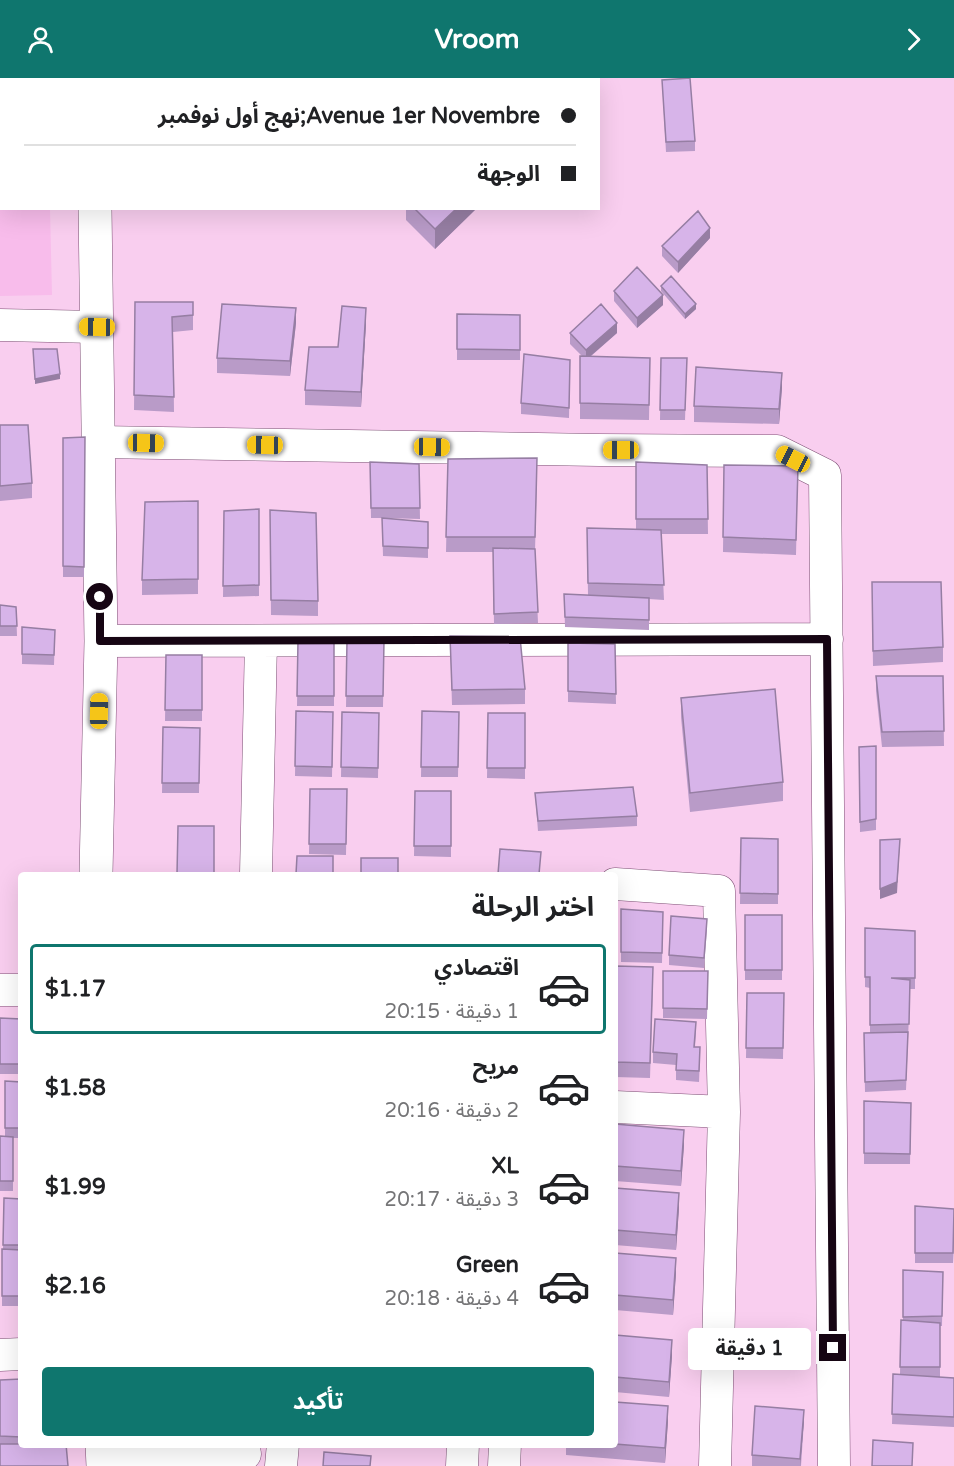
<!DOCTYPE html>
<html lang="ar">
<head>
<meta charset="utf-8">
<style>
  :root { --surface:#fff; --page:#f2f2f2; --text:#202124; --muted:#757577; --line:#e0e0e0; --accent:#0f766e }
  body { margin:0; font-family:"Varela Round","Noto Sans Arabic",sans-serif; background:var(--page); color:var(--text); direction:rtl; height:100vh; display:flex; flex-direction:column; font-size:22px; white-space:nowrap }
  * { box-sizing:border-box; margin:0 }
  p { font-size:20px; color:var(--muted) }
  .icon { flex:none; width:33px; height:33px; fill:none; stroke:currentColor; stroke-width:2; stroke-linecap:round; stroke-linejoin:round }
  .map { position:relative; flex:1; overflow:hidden; direction:ltr }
  .side { position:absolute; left:18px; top:794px; width:600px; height:576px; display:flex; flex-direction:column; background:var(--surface); border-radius:6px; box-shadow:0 6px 24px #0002; direction:rtl }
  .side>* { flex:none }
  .banner { position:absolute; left:0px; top:0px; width:600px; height:132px; box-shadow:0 6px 24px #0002; direction:rtl; display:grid; align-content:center; height:132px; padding:0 24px; background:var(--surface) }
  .end { position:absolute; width:27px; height:27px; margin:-14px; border:8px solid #160513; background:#fff; box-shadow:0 0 0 3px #fff }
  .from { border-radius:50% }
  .bubble { position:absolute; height:42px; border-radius:6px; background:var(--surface); box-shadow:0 6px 24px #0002; font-size:20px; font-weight:700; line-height:42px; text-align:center; direction:rtl }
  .car { position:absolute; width:18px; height:36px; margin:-18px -9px; border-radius:8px; box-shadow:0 0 4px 2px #0007; background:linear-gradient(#f5c518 24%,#345 0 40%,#f5c518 0 76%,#345 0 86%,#f5c518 0) }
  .banner b { display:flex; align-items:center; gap:21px; height:57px; font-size:22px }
  .banner b+b { border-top:2px solid var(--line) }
  .banner i { width:15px; height:15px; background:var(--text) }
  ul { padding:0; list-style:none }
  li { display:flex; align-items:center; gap:18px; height:90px; margin:0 12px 9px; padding:0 12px; border:3px solid transparent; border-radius:6px }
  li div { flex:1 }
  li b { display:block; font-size:22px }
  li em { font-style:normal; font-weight:700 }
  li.active { border-color:var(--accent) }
  li>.icon { width:54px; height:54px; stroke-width:1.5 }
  h2 { padding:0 24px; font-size:27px; line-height:72px }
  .action { display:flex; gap:12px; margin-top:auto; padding:12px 24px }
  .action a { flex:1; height:69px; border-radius:6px; background:var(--accent); color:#fff; font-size:24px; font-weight:700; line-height:69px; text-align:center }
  header { display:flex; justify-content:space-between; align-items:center; height:78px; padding:0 24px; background:var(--accent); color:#fff; font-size:27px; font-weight:700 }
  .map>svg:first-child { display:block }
</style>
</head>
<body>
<header><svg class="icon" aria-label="forward" viewBox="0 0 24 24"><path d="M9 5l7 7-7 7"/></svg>Vroom<svg class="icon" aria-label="person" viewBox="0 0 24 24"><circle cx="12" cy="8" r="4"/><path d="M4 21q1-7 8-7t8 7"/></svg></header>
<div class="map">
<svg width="954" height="1388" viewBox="0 0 954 1388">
  <rect width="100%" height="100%" fill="#f9ceef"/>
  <path fill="#f8bceb" d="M 0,0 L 48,0 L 2,2 L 2,130 L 50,131 L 52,217 L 0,218 Z"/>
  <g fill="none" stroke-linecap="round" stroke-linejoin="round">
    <defs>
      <path id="minor" d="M 0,247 L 97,249
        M 98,364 L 599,372 L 777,373 L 825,397 L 834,1388
        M 101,563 L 827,561
        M 256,796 L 261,563
        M 615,806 L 719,813 L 724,1034
        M 0,912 L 21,912
        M 615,1029 L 724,1034 L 715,1388
        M 0,1277 L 21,1276
        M 103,1374 L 245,1376
        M 281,1388 L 283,1366
        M 462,1388 L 463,1366
        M 504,1388 L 505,1366"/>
      <path id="major" d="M 93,0 L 93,2
        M 95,130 L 101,563 L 96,796
        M 102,1366 L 103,1388"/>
    </defs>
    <use href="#minor" stroke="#7e4f75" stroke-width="33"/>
    <use href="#major" stroke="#7e4f75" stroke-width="34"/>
    <use href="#minor" stroke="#fff" stroke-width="32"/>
    <use href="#major" stroke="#fff" stroke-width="33"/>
  </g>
  <path fill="#b99bc8" d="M 0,0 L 2,2 L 2,17 L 0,17 Z
    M 274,0 L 330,0 L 329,2 L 275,2 Z
    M 333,0 L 551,0 L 553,2 L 334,2 Z
    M 662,2 L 695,63 L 695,73 L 666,74 Z
    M 406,130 L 477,130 L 435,171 L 406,142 Z
    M 710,160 L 678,195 L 662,178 L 662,168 Z
    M 661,208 L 696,231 L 685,241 L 661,213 Z
    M 614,213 L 663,227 L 637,250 L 614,223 Z
    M 135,224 L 193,224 L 193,252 L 173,254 L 174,334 L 134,332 Z
    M 457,236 L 520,237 L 520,282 L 457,282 Z
    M 296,245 L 290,298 L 217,295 L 217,280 Z
    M 366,245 L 361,329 L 305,327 L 305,312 L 338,269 Z
    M 570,255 L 617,255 L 590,279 L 650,280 L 649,342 L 580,341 L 580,278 L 582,278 L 570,266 Z
    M 661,280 L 687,280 L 685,342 L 660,342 Z
    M 570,282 L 569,340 L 521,336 L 521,325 Z
    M 782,310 L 779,346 L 694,344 L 694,328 Z
    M 0,347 L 32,405 L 32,420 L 0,423 Z
    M 85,359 L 84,499 L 63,499 L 63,360 Z
    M 448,381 L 537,395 L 535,474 L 538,545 L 494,546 L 493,474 L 446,474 Z
    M 370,384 L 419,386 L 420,441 L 384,440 L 428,444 L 428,480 L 383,478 L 382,440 L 371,440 Z
    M 636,384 L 707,387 L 708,456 L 661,456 L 664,522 L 649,521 L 649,552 L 565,549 L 564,516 L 588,517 L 587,450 L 636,451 Z
    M 724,387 L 798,388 L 796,477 L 723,474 Z
    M 198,423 L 198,516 L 142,517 L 142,502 Z
    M 259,431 L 259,518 L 223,519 L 224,433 Z
    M 270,432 L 318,523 L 318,538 L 271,537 Z
    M 872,520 L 943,569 L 943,584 L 873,588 Z
    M 0,527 L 16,529 L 17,558 L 0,558 Z
    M 22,549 L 55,552 L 54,587 L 22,586 Z
    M 450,558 L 525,611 L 525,626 L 452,627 Z
    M 298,563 L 334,563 L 334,628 L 297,628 Z
    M 347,563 L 384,563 L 383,629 L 346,629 Z
    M 568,565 L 615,566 L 616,626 L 568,624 Z
    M 166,577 L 202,577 L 202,643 L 165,643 Z
    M 876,598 L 943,598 L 944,668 L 882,669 L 876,613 Z
    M 681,620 L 783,704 L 783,723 L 690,734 L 681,639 Z
    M 296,633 L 333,634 L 332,699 L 295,698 Z
    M 422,633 L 459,634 L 458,699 L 421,699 Z
    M 342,634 L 379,635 L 378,700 L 341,699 Z
    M 488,635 L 525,635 L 525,701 L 487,700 Z
    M 163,649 L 200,650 L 199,715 L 162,715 Z
    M 876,668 L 876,752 L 860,754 L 859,669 Z
    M 310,711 L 347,711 L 346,777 L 309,776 Z
    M 415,713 L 451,713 L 451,779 L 414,778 Z
    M 535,715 L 637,738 L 637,748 L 538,753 Z
    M 741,760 L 778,761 L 778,826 L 740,826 Z
    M 621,831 L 663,834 L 662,885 L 621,884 Z
    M 745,837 L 782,837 L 782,902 L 745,902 Z
    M 865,850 L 915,853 L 915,911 L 910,911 L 906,1012 L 865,1014 L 864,955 L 870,955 L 870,910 L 865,909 Z
    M 707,851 L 704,890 L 669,887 L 669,877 Z
    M 615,888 L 653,904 L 650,1000 L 615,999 Z
    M 663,893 L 708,893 L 707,941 L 663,940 Z
    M 747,915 L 784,915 L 783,981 L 746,980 Z
    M 0,940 L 21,941 L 21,996 L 0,996 Z
    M 696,954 L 695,969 L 700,979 L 699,1004 L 676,1002 L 676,987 L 653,985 L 653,974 Z
    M 5,1003 L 21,1004 L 21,1060 L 13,1060 L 13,1113 L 0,1113 L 0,1058 L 5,1058 Z
    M 864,1023 L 911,1025 L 910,1086 L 864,1086 Z
    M 615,1046 L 684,1067 L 681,1108 L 615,1103 Z
    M 615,1110 L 679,1130 L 676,1172 L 615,1167 Z
    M 4,1120 L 21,1121 L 21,1228 L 2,1228 L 2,1171 L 3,1171 Z
    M 915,1128 L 954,1164 L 953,1185 L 915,1185 Z
    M 615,1175 L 676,1195 L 673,1237 L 615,1232 Z
    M 903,1192 L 943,1194 L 942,1248 L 940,1248 L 940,1299 L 954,1300 L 954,1349 L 892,1346 L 893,1296 L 900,1296 L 901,1242 L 903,1243 Z
    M 615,1257 L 672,1277 L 669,1319 L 615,1314 Z
    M 21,1301 L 21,1366 L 0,1388 L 0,1302 Z
    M 615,1324 L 668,1343 L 665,1385 L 566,1377 L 566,1366 L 615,1366 Z
    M 804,1343 L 801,1388 L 752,1388 L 752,1377 Z
    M 375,1366 L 418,1366 L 418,1370 Z"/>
  <path fill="#967ea3" d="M 313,0 L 330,0 L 329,2 L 312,2 Z
    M 457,130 L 477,130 L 435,171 L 435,151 Z
    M 710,150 L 710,160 L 678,195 L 678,184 Z
    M 663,217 L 663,227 L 637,250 L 637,240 Z
    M 696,226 L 696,231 L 685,241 L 685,236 Z
    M 296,230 L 296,245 L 290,298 L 290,283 Z
    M 366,230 L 366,245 L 361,329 L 361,314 Z
    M 617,245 L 617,255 L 586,282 L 586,272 Z
    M 782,295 L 782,310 L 779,346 L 779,331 Z
    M 60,296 L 60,301 L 35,306 L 35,301 Z
    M 900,761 L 897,815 L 880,821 L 880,811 Z
    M 684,1052 L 684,1067 L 681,1108 L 681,1093 Z
    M 679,1115 L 679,1130 L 676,1172 L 676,1157 Z
    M 676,1180 L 676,1195 L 673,1237 L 673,1222 Z
    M 672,1262 L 672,1277 L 669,1319 L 669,1304 Z
    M 668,1328 L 668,1343 L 665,1385 L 665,1370 Z
    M 804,1332 L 804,1343 L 800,1388 L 800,1381 Z"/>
  <path fill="#d7b4e9" stroke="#967ea3" stroke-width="1.5" d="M 0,0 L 43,0 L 43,2 L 2,2 L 2,7 L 0,7 Z
    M 293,0 L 313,0 L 312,2 L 295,2 Z
    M 348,0 L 551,0 L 553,2 L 350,2 Z
    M 690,0 L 695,63 L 666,64 L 662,2 Z
    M 414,130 L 457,130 L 435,151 Z
    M 698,133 L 710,150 L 678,184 L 662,168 Z
    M 637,189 L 663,217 L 637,240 L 614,213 Z
    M 671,198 L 696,226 L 685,236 L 661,208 Z
    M 135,224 L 193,224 L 193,237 L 172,239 L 174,319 L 134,317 Z
    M 222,226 L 296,230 L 290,283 L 217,280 Z
    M 601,226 L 617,245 L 586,272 L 570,255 Z
    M 342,228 L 366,230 L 361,314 L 305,312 L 309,269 L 338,269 Z
    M 457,236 L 520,237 L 520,272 L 457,271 Z
    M 33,271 L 57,271 L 60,296 L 35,301 Z
    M 524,276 L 570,282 L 569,330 L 521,325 Z
    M 580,278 L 650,280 L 649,327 L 580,325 Z
    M 661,280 L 687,280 L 685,332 L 660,332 Z
    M 696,289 L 782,295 L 779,331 L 694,328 Z
    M 0,347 L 28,347 L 32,405 L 0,408 Z
    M 85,359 L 84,489 L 63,488 L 63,360 Z
    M 537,380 L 535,459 L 446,459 L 448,381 Z
    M 370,384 L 419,386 L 420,430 L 371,430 Z
    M 636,384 L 707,387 L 708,441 L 636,441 Z
    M 724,387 L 798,388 L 796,462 L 723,459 Z
    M 198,423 L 198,501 L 142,502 L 145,424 Z
    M 259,431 L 259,507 L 223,508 L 224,433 Z
    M 270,432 L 316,435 L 318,523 L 271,522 Z
    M 382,440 L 428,444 L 428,470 L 383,468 Z
    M 587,450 L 661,452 L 664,507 L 588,505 Z
    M 493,470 L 535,471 L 538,534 L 494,536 Z
    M 872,504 L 941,504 L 943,569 L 873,573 Z
    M 564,516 L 649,520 L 649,542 L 565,539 Z
    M 0,527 L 16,529 L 17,548 L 0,548 Z
    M 22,549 L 55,552 L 54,577 L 22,576 Z
    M 450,558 L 520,559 L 525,611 L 452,612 Z
    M 298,563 L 334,563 L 334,618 L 297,618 Z
    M 347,563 L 384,563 L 383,618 L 346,618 Z
    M 568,565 L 615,566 L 616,616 L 568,613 Z
    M 166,577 L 202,577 L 202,632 L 165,632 Z
    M 876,598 L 943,598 L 944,653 L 882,654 Z
    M 775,611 L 783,704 L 690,715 L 681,620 Z
    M 296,633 L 333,634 L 332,689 L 295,688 Z
    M 422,633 L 459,634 L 458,689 L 421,689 Z
    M 342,634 L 379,635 L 378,690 L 341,689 Z
    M 488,635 L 525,635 L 525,690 L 487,690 Z
    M 163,649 L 200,650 L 199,705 L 162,705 Z
    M 876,668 L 876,741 L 860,744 L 859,669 Z
    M 633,709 L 637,738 L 538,743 L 535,715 Z
    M 310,711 L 347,711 L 346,766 L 309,766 Z
    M 415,713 L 451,713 L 451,768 L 414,768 Z
    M 178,748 L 214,748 L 214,796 L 177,796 Z
    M 741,760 L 778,761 L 778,816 L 740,815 Z
    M 900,761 L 897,804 L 880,811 L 880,762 Z
    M 500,771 L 541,774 L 539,796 L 498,796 Z
    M 297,778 L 333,778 L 333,796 L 296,796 Z
    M 361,780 L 398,780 L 398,796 L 361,796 Z
    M 621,831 L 663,834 L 662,875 L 621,874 Z
    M 745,837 L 782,837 L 782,892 L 745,892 Z
    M 671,838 L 707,841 L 704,880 L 669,877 Z
    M 865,850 L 915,853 L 915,900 L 891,900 L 910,902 L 909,946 L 870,947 L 870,899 L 865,899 Z
    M 615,888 L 653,889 L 650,985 L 615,984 Z
    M 663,893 L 708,893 L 707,931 L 663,930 Z
    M 747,915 L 784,915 L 783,970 L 746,970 Z
    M 0,940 L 21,941 L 21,986 L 0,986 Z
    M 655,941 L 696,944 L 694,969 L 700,969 L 699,993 L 676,992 L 677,976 L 653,974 Z
    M 908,954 L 906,1002 L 865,1004 L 864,955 Z
    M 5,1003 L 21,1004 L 21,1050 L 5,1050 Z
    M 864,1023 L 911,1025 L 910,1076 L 864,1075 Z
    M 615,1046 L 684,1052 L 681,1093 L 615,1088 Z
    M 0,1058 L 13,1059 L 13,1103 L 0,1103 Z
    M 615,1110 L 679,1115 L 676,1157 L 615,1152 Z
    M 4,1120 L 21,1121 L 21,1167 L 3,1167 Z
    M 915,1128 L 954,1131 L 953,1175 L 915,1175 Z
    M 2,1171 L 21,1172 L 21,1218 L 2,1218 Z
    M 615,1175 L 676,1180 L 673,1222 L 615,1217 Z
    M 903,1192 L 943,1194 L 942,1238 L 903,1239 Z
    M 901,1242 L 940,1245 L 940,1289 L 900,1289 Z
    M 615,1257 L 672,1262 L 669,1304 L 615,1299 Z
    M 893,1296 L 954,1300 L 954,1339 L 892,1336 Z
    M 21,1301 L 21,1359 L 0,1358 L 0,1302 Z
    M 615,1324 L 668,1328 L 665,1370 L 615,1366 Z
    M 755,1328 L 804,1332 L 800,1381 L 752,1377 Z
    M 873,1362 L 913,1365 L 912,1388 L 872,1388 Z
    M 0,1366 L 66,1366 L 68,1388 L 0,1388 Z
    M 324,1374 L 371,1378 L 370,1388 L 323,1388 Z"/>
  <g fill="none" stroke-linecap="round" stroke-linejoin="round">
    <path stroke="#160513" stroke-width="8" d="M 100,519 L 100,563 L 827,561 L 833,1270"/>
  </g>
</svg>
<i class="end from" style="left:100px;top:519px"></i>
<i class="end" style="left:833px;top:1270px"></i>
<div class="bubble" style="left:688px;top:1250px;width:123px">1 دقيقة</div>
<i class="car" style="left:97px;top:249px;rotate:271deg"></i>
<i class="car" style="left:146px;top:365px;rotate:91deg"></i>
<i class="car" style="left:265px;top:367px;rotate:271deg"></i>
<i class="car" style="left:432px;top:369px;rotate:91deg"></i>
<i class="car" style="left:621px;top:372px;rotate:270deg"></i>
<i class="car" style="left:793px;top:381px;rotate:297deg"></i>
<i class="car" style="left:99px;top:633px;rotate:1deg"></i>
<div class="banner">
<b><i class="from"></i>Avenue 1er Novembre;نهج أول نوفمبر</b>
<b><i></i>الوجهة</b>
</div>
<section class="side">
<h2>اختر الرحلة</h2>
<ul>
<li class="active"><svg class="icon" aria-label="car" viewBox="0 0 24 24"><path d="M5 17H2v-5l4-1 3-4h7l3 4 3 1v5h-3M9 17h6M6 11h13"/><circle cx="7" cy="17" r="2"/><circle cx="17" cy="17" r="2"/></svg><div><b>اقتصادي</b><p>1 دقيقة · 20:15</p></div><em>$1.17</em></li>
<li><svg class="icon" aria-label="car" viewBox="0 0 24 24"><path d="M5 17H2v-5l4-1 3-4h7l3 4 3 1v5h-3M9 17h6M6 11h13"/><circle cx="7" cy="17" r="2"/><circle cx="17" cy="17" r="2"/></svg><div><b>مريح</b><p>2 دقيقة · 20:16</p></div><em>$1.58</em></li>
<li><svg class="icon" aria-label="car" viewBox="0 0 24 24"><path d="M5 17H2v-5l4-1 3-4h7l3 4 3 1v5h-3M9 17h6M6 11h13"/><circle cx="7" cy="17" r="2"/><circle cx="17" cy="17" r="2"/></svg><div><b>XL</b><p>3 دقيقة · 20:17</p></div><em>$1.99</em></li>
<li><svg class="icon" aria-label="car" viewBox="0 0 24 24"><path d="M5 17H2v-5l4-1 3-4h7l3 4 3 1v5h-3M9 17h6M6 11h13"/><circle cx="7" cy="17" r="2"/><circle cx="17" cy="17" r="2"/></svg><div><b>Green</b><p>4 دقيقة · 20:18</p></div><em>$2.16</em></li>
</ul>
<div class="action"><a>تأكيد</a></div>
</section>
</div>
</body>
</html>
